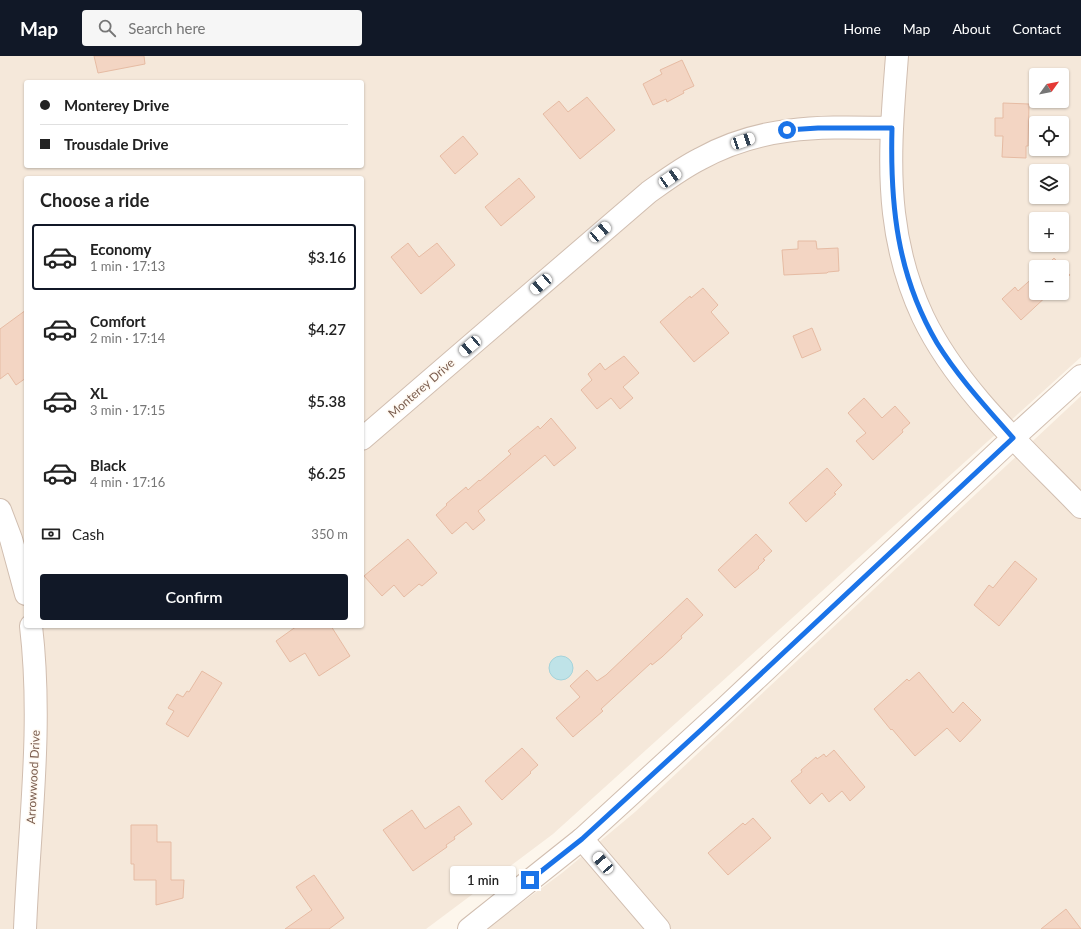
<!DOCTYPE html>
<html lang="en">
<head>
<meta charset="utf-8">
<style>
  :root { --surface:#fff; --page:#f6f6f6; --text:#222; --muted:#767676; --line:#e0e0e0; --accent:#111827 }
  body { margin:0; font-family:Lato,sans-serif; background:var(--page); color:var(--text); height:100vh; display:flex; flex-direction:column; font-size:15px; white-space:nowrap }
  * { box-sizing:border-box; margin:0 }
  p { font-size:13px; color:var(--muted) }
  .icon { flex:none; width:22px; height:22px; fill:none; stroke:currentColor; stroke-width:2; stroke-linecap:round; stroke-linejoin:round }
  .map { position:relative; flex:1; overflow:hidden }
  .details { position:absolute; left:24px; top:120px; width:340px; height:452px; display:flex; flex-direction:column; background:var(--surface); border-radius:4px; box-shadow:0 1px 3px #0004 }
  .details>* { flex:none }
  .top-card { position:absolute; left:24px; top:24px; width:340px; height:88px; border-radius:4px; box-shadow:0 1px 3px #0004; display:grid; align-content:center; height:88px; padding:0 16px; background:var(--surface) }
  .needle { width:26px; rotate:57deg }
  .buttons { position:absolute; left:1029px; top:12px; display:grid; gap:8px }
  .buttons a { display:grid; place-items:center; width:40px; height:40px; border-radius:4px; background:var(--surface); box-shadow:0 1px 3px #0004; font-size:20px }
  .end { position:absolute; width:18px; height:18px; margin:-9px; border:5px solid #1a73e8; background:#fff; box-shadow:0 0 0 2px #fff }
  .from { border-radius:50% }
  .bubble { position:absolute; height:28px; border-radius:4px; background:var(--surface); box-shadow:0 1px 3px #0004; font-size:13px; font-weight:600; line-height:28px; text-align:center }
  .car { position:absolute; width:12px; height:24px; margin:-12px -6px; border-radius:5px; box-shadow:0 0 3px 1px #0007; background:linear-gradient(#fff 24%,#345 0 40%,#fff 0 76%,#345 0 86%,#fff 0) }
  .top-card b { display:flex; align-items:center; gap:14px; height:38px; font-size:15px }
  .top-card b+b { border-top:1px solid var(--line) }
  .top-card i { width:10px; height:10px; background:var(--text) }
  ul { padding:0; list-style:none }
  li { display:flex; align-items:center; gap:12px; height:66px; margin:0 8px 6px; padding:0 8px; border:2px solid transparent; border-radius:4px }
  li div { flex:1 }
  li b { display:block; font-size:15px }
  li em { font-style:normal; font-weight:600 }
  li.selected { border-color:var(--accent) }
  li>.icon { width:36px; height:36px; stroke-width:1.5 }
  h2 { padding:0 16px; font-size:18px; line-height:48px }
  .pay { display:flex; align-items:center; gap:10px; height:44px; padding:0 16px; font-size:15px }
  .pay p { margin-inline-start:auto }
  .button { display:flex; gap:8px; margin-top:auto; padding:8px 16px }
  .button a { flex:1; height:46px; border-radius:4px; background:var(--accent); color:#fff; font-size:16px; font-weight:600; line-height:46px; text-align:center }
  header { display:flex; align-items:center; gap:24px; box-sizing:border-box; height:56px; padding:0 20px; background:var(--accent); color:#fff }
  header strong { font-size:19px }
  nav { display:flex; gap:22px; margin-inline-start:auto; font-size:14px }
  .search { width:280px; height:36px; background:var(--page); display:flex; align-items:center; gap:10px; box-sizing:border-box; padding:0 14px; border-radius:4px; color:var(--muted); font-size:15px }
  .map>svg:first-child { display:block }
</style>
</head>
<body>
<header>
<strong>Map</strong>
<div class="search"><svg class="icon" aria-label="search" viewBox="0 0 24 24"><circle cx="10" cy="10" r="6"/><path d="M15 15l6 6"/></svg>Search here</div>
<nav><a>Home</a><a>Map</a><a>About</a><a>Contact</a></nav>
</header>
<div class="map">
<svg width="1081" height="873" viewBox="0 0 1081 873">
  <rect width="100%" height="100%" fill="#fdf6ec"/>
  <path fill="#f5e8da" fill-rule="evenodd" d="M 0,0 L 1081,0 L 1081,301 L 553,778 L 426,873 L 0,873 ZM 1036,19 L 1062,19 L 1062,45 L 1036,45 ZM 26,26 L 362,26 L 362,110 L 26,110 ZM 1036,67 L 1062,67 L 1062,93 L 1036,93 ZM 1036,115 L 1062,115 L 1062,141 L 1036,141 ZM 26,122 L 362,122 L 362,570 L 26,570 ZM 1036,163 L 1062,163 L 1062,189 L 1036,189 ZM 1036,211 L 1062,211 L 1062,237 L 1036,237 Z
    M 1081,340 L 1081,873 L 486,873 L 562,817 L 635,756 Z"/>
  <path fill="#bfe3e8" stroke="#a5d3da" d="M549 612a12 12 0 1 1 24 0a12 12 0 1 1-24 0Z"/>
  <path fill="#f3d5c3" stroke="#e6bba3" d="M 94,0 L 144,0 L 145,8 L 98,17 Z
    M 682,4 L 694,30 L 683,35 L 684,37 L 667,46 L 666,43 L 653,49 L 643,28 L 662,18 L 660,14 Z
    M 587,41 L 615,74 L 580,103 L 543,58 L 559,45 L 568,56 Z
    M 1003,47 L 1029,48 L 1028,90 L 1026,90 L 1026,102 L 1002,101 L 1003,80 L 995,80 L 995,62 L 1003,62 Z
    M 463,80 L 478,98 L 455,118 L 440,100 Z
    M 519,122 L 535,141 L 501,170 L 485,151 Z
    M 798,185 L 816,185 L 817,193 L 838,192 L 839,215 L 828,216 L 827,217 L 784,219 L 782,194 L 798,193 Z
    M 408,187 L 419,201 L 437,187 L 455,209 L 421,238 L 391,201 Z
    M 1054,202 L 1070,219 L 1062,226 L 1062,211 L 1045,211 Z
    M 1036,219 L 1036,237 L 1050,237 L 1021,264 L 1002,243 L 1015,231 L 1018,235 Z
    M 703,232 L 718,249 L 711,256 L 729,277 L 694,306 L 660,266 L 690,240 L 691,242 Z
    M 26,254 L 26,322 L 16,329 L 8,317 L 0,323 L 0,273 Z
    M 812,272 L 821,294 L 802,302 L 793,280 Z
    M 624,300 L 639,317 L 623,331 L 633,342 L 620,353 L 611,342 L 597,353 L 581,334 L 592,324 L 588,318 L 600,307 L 605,314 Z
    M 864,342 L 882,362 L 895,350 L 910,367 L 902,374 L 903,376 L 873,404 L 856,385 L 866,377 L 848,357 Z
    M 551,362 L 576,392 L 554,410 L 545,399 L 478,455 L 485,464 L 473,474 L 466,466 L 452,478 L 436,459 L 447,449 L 446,448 L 466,431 L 468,434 L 479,424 L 480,425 L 511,398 L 508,395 L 538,370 L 540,373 Z
    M 827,412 L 842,429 L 834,437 L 836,438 L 806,466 L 789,447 Z
    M 756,478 L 772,495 L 763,503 L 765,504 L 758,511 L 759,512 L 735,532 L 718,514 Z
    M 408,483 L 437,517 L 422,530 L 419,528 L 404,541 L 394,529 L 382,540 L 364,520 Z
    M 1015,505 L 1037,523 L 999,570 L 974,549 L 989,529 L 993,532 Z
    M 687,542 L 703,559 L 681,580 L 682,582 L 662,601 L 652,609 L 651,607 L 601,653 L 603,655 L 573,681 L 556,662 L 580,641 L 570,630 L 587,614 L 597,625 L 606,619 Z
    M 297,570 L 331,570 L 350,600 L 319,620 L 305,597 L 290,606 L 276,585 Z
    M 202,615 L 222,627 L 188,681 L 166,668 L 174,655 L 168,652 L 177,638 L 183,641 L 187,635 L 189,636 Z
    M 919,616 L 953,657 L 963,646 L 981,664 L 960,686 L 947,672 L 915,700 L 892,673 L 891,674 L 874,653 L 907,623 L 909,625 Z
    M 522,692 L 538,709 L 530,716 L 531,717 L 502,744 L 485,725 Z
    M 834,694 L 865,731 L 850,745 L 842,735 L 829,746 L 822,737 L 810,748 L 791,725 L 802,716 L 801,714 L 816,701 L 817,703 L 824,698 L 826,701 Z
    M 459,750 L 472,768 L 454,781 L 455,783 L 446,789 L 447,791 L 413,815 L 383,774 L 412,754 L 425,773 Z
    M 753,762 L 771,782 L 728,819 L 708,797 L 743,767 L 745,769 Z
    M 131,769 L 157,769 L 157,786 L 171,786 L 171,824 L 184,824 L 183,842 L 156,849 L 156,824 L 134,824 L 134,808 L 131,808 Z
    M 314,819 L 344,862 L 329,873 L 285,873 L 312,854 L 296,831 Z
    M 1066,853 L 1081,873 L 1041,873 Z"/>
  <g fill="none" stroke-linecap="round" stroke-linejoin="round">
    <defs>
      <path id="minor" d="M 897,0 C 893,52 888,105 894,157 C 898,192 908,229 923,261 C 958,334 1026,394 1081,451
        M 362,383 L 649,136 C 666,124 682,112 700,103 C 763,68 823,71 892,72
        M 0,454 L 11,483 L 26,538
        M 582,783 L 659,873
        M 25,873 C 29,772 43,671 31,570"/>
      <path id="tertiary" d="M 469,873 L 582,783 L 724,653 L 1013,382 L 1081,320"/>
    </defs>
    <use href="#minor" stroke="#d1beb0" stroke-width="24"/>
    <use href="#tertiary" stroke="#d1beb0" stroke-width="24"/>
    <use href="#minor" stroke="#fff" stroke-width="22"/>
    <use href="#tertiary" stroke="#fff" stroke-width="22"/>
  </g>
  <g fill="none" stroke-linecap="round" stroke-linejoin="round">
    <path stroke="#1a73e8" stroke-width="5" d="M 530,824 L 582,783 L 702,673 L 1013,382 C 986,351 958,321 937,287 C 897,219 890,149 892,72 L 818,72 L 787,74"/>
  </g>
  <g text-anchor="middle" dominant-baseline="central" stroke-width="3" stroke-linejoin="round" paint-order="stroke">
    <g font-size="12" fill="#7a5c4d" stroke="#fffaf3">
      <text transform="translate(421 332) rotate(-41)">Monterey Drive</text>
      <text transform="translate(33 721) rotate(-87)">Arrowwood Drive</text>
    </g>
  </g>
</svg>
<div class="buttons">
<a><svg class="needle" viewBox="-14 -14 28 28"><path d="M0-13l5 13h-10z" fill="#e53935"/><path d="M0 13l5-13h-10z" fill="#767676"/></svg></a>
<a><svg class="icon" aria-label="locate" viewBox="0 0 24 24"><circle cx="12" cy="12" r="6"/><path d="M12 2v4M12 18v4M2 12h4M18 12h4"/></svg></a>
<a><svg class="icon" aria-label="layers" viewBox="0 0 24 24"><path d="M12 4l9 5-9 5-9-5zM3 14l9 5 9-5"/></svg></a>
<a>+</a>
<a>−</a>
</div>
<i class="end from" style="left:787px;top:74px"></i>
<i class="end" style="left:530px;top:824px"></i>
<div class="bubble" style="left:450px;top:810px;width:66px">1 min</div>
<i class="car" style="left:743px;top:85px;rotate:71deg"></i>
<i class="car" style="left:670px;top:122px;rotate:56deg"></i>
<i class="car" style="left:600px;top:176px;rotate:49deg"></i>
<i class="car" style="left:541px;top:228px;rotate:229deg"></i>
<i class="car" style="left:470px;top:290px;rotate:229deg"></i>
<i class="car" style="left:603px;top:807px;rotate:319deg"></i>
<div class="top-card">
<b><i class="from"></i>Monterey Drive</b>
<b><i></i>Trousdale Drive</b>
</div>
<section class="details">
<h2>Choose a ride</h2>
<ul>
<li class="selected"><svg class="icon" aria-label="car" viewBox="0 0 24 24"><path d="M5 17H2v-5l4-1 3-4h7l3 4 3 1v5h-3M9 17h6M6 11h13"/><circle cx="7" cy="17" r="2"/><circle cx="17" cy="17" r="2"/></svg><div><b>Economy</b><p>1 min · 17:13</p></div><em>$3.16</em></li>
<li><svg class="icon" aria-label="car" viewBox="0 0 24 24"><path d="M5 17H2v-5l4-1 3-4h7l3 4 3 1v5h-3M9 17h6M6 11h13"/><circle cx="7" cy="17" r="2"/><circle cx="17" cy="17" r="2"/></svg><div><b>Comfort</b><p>2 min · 17:14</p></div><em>$4.27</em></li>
<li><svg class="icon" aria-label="car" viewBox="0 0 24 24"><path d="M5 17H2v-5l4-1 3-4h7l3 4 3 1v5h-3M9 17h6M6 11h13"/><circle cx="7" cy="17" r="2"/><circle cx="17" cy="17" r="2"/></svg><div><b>XL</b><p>3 min · 17:15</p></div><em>$5.38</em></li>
<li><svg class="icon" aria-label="car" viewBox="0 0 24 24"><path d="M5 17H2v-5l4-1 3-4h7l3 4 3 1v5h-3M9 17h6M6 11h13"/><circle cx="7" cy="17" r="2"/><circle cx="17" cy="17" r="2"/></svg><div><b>Black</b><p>4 min · 17:16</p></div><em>$6.25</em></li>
</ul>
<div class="pay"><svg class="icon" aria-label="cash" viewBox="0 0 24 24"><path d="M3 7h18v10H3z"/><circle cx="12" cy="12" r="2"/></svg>Cash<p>350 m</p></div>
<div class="button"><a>Confirm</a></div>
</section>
</div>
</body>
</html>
